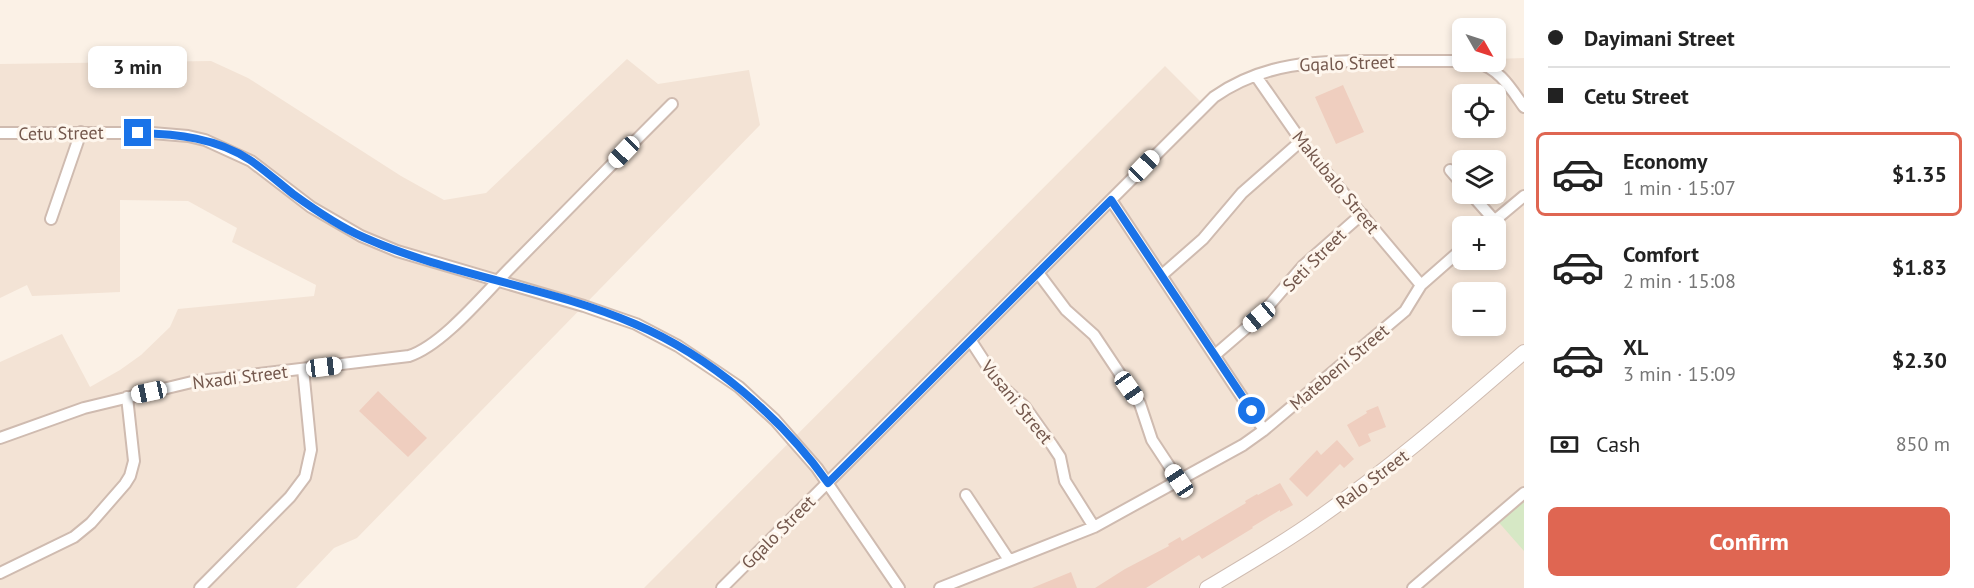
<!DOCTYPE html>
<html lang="en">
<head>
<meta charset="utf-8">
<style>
  :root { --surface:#fff; --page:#f6f6f6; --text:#222; --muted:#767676; --line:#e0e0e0; --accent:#df6652 }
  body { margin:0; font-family:"PT Sans",sans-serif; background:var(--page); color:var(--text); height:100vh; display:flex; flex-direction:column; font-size:22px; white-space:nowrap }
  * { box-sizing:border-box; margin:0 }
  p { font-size:20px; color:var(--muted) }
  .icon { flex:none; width:33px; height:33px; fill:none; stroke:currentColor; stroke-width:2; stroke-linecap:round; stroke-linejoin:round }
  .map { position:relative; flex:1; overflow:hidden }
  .drawer { display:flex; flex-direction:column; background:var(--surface); width:450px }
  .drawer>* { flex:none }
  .banner { display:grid; align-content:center; height:132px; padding:0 24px; background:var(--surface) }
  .needle { width:39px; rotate:129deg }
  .controls { position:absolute; left:1452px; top:18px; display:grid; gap:12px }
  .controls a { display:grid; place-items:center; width:54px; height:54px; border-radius:9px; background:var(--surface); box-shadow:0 3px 9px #0003; font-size:30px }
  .end { position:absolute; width:27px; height:27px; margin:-14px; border:8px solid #1a73e8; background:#fff; box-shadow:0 0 0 3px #fff }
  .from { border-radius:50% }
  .bubble { position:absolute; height:42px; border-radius:9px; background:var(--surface); box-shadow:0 3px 9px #0003; font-size:20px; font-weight:700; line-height:42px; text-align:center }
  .car { position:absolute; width:18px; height:36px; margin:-18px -9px; border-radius:8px; box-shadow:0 0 4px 2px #0007; background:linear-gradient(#fff 24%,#345 0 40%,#fff 0 76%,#345 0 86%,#fff 0) }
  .banner b { display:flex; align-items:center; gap:21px; height:57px; font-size:22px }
  .banner b+b { border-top:2px solid var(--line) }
  .banner i { width:15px; height:15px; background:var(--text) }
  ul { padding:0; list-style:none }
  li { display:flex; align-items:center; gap:18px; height:84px; margin:0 12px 9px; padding:0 12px; border:3px solid transparent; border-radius:9px }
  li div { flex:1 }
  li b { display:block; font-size:22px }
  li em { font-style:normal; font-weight:700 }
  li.on { border-color:var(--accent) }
  li>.icon { width:54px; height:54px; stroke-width:1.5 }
  .pay { display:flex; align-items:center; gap:15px; height:66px; padding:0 24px; font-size:22px }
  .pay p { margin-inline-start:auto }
  .button { display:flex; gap:12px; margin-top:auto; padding:12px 24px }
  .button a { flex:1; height:69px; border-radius:9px; background:var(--accent); color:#fff; font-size:24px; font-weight:700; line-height:69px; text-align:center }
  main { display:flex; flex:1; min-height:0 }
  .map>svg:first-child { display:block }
</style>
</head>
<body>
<main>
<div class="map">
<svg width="1524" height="588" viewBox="0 0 1524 588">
  <rect width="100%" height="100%" fill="#fbf1e6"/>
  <path fill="#f3e3d5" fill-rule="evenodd" d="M 1524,58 L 1524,588 L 644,588 L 1165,66 L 1204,105 L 1278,69 L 1496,62 L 1496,59 ZM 1462,94 L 1496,94 L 1496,128 L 1462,128 ZM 1462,160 L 1496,160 L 1496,194 L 1462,194 ZM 1462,226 L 1496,226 L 1496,260 L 1462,260 ZM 1462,292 L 1496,292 L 1496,326 L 1462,326 Z
    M 627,59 L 658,84 L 749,70 L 760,125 L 357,538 L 334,548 L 296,588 L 0,588 L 0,362 L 62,334 L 90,387 L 120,370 L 141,355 L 170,327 L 178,309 L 314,296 L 316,285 L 232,242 L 237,228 L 188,201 L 120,200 L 120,292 L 32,296 L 27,285 L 0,298 L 0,64 L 211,61 L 248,78 L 401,176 L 444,200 L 486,193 Z"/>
  <path fill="#d6e8c5" d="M 1524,493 L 1524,551 L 1495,518 Z"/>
  <path fill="#efcebf" d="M 1343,85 L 1364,132 L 1336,144 L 1315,97 Z
    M 378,391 L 427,438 L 408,457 L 359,411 Z
    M 1378,406 L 1386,427 L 1368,434 L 1371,441 L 1359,447 L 1347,425 L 1367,413 L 1366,411 Z
    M 1337,440 L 1354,459 L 1344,468 L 1340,464 L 1307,497 L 1289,479 L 1317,450 L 1321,455 Z
    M 1280,483 L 1293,505 L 1280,512 L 1280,510 L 1252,527 L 1253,528 L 1202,559 L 1199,555 L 1146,588 L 1095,588 L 1125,569 L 1169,546 L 1168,544 L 1180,537 L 1182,541 L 1246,503 L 1245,501 L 1257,494 L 1258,495 Z
    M 1071,572 L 1077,588 L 1032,588 Z"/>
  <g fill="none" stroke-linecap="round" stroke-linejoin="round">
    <defs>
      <path id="minor" d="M 1475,62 C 1499,68 1510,87 1524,107
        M 1256,76 L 1309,152 L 1421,285
        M 0,133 L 152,133 L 188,136 L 205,140 L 251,161 L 311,207 L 361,236 L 397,251 L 584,306 L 636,324 L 678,346 L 717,372 L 739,387 L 775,420 L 817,468 L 899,588
        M 1450,170 L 1462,184
        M 1471,194 L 1495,221
        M 1111,200 L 1264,430
        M 51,219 L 81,132
        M 1488,226 L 1524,196
        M 1039,274 L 1066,310 L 1094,335 L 1140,404 L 1152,440 L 1179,481
        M 1162,275 L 1203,239 L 1242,193 L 1301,141
        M 971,341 L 999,384 L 1025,407 L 1052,445 L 1060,457 L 1065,481 L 1094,527
        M 1215,355 L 1259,317 L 1303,266 L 1362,214
        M 0,438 L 84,408 L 192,382 L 409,356 C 443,345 485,293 511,267 C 565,212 618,158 672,104
        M 966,495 L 1009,560
        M 0,573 L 74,537 L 91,523 L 125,484 L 130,476 L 134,461 L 127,397
        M 200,588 L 290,497 L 305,477 L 311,450 L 303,369
        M 722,588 L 1214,97 C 1264,62 1316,61 1374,61 C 1404,61 1433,61 1462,61
        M 940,588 L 1094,527 L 1243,445 L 1264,430 L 1405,311 L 1421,285 L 1462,249
        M 1413,588 L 1524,493"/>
      <path id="tertiary" d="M 1207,588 C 1246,565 1284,543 1320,517 C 1392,467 1458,409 1524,352"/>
    </defs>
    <use href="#minor" stroke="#cfbbb0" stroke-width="14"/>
    <use href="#tertiary" stroke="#cfbbb0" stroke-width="16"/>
    <use href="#minor" stroke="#fff" stroke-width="10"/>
    <use href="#tertiary" stroke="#fff" stroke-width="14"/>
  </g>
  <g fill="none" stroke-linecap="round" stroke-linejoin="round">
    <path stroke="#1a73e8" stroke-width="8" d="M 138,133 C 178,134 216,138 250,160 C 265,170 279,183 293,194 C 315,210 338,226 363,237 C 450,276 547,286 635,324 C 710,356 781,417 828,483 L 1111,200 L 1252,411"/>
  </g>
  <g text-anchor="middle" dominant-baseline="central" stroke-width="6" stroke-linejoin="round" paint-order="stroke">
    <g font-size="18" fill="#73574c" stroke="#fef6ed">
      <text transform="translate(1347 63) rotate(-2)">Gqalo Street</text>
      <text transform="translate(61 133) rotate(-1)">Cetu Street</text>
      <text transform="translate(1336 182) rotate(51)">Makubalo Street</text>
      <text transform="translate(1314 260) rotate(-45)">Seti Street</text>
      <text transform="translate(1339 367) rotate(-40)">Matebeni Street</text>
      <text transform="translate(240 377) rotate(-7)">Nxadi Street</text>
      <text transform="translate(1017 402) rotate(51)">Vusani Street</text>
      <text transform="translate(1372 479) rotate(-37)">Ralo Street</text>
      <text transform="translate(778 532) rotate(-45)">Gqalo Street</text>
    </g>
  </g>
</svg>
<div class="controls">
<a><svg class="needle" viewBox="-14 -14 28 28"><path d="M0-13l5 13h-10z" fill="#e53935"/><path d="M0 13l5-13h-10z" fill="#767676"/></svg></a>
<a><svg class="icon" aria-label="locate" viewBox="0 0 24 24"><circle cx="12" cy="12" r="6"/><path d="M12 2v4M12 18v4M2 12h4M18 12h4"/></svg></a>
<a><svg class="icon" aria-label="layers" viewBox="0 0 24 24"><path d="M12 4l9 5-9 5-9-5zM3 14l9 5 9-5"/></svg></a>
<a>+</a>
<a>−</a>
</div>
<i class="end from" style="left:1252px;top:411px"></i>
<i class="end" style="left:138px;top:133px"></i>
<div class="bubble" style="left:88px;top:46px;width:99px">3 min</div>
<i class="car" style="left:624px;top:152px;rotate:224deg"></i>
<i class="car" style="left:1144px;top:166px;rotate:44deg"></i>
<i class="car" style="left:1259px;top:317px;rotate:230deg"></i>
<i class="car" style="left:324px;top:367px;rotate:83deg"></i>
<i class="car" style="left:1129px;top:388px;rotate:145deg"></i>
<i class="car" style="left:149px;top:392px;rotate:258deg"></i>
<i class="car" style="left:1179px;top:481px;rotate:326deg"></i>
</div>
<section class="drawer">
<div class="banner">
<b><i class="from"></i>Dayimani Street</b>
<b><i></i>Cetu Street</b>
</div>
<ul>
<li class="on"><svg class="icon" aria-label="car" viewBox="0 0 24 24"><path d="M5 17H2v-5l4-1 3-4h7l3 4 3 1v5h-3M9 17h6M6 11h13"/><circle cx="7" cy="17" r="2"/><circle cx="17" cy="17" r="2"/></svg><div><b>Economy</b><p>1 min · 15:07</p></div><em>$1.35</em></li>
<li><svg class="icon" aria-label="car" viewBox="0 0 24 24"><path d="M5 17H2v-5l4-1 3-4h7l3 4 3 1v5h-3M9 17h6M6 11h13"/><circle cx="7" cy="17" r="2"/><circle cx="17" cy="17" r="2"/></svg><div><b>Comfort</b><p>2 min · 15:08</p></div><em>$1.83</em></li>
<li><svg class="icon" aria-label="car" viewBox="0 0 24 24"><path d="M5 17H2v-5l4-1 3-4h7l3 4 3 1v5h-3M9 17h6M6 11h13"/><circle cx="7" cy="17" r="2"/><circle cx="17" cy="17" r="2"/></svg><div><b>XL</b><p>3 min · 15:09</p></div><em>$2.30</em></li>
</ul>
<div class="pay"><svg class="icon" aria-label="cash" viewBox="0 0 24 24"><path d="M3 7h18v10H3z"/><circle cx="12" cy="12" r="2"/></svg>Cash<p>850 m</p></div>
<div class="button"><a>Confirm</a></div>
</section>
</main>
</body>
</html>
